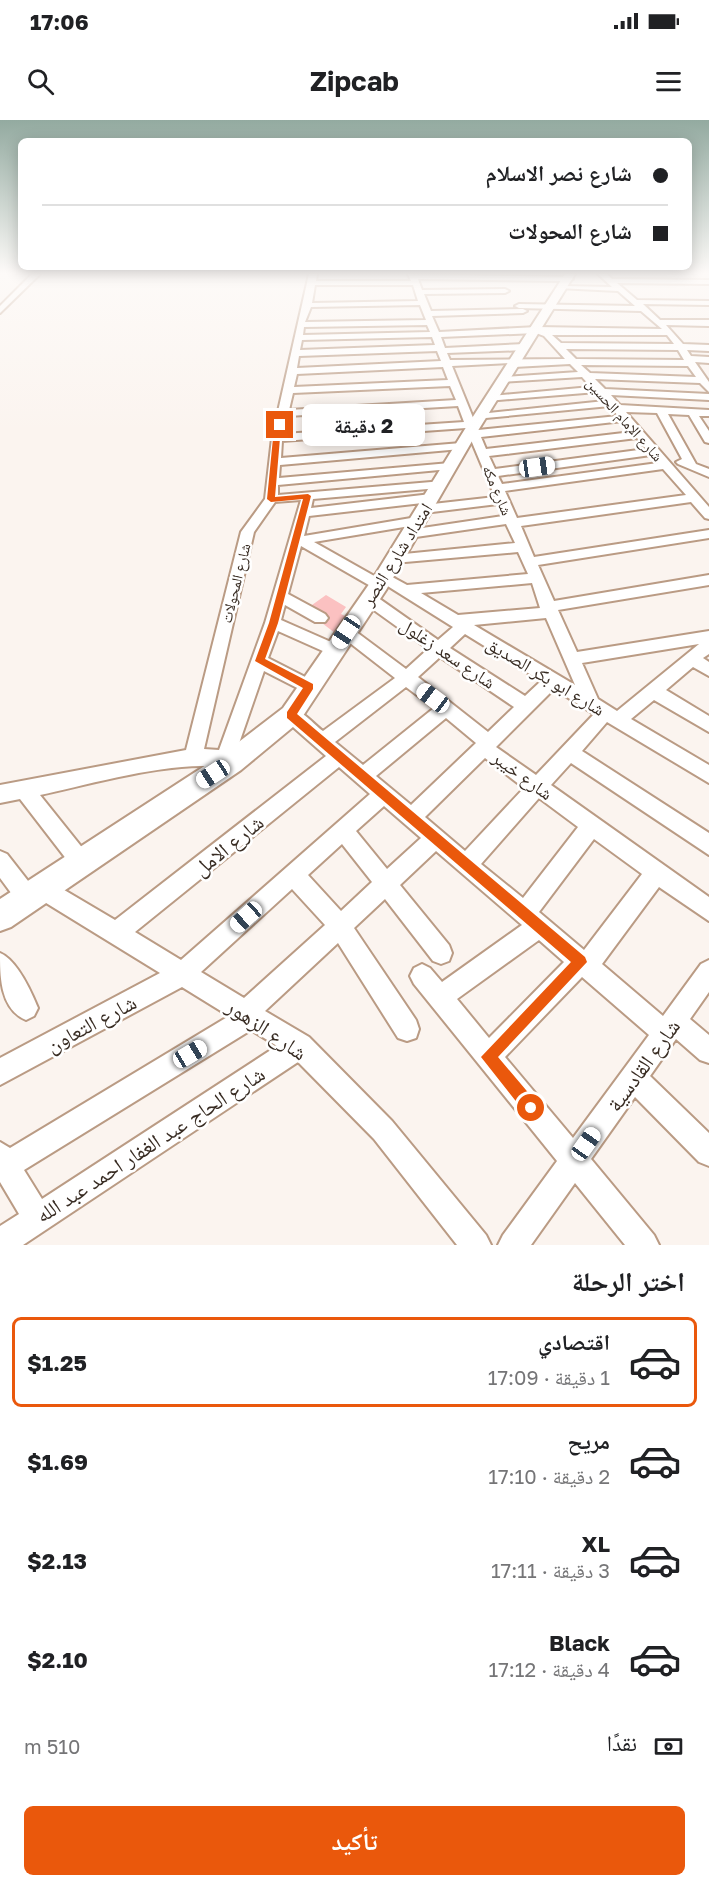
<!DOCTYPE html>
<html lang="ar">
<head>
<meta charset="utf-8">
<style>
  :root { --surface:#fff; --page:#f2f2f2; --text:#202124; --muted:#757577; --line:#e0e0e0; --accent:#ea580c }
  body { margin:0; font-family:"Golos Text","Noto Naskh Arabic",sans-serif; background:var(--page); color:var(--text); direction:rtl; height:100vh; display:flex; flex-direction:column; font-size:22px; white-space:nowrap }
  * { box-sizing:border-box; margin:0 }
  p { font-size:20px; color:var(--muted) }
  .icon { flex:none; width:33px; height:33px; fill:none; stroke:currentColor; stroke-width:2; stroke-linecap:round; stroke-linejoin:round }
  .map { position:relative; height:1125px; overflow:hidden; direction:ltr }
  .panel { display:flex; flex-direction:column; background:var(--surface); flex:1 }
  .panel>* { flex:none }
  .top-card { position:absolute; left:18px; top:18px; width:674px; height:132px; border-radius:9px; box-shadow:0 3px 15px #0003; direction:rtl; display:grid; align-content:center; height:132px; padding:0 24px; background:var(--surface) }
  .end { position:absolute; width:27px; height:27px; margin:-14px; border:8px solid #ea580c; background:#fff; box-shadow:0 0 0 3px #fff }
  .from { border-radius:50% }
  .bubble { position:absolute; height:42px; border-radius:9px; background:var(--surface); box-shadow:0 3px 15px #0003; font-size:20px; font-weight:700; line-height:42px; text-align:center; direction:rtl }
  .car { position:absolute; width:18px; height:36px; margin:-18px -9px; border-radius:8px; box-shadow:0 0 4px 2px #0007; background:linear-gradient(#fff 24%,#345 0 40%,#fff 0 76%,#345 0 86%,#fff 0) }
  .top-card b { display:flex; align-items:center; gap:21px; height:57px; font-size:22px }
  .top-card b+b { border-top:2px solid var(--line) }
  .top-card i { width:15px; height:15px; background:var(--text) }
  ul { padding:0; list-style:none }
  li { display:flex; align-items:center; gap:18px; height:90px; margin:0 12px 9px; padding:0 12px; border:3px solid transparent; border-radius:9px }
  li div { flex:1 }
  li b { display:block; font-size:22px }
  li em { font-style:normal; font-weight:700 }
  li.current { border-color:var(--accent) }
  li>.icon { width:54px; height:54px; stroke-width:1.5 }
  h2 { padding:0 24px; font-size:27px; line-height:72px }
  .pay { display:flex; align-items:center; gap:15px; height:66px; padding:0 24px; font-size:22px }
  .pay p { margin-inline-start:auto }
  .action { display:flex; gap:12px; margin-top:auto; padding:12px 24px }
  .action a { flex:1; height:69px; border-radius:9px; background:var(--accent); color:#fff; font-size:24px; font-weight:700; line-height:69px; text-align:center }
  .status { display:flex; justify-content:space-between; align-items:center; height:42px; padding:0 30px; background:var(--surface); direction:ltr }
  .status svg { height:16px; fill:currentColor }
  header { display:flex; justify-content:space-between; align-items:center; height:78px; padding:0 24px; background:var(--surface); font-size:27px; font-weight:700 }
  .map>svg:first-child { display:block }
</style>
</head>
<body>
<div class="status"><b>17:06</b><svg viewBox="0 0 49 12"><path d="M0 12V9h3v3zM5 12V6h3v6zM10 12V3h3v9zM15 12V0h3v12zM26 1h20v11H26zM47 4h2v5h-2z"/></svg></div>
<header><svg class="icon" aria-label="menu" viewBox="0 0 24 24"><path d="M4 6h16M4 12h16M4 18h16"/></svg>Zipcab<svg class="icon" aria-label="search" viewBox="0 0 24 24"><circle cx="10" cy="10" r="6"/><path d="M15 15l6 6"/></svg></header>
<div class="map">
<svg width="709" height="1125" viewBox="0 0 709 1125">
  <rect width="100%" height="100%" fill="#fbf4ef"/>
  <path fill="#fbc1c1" d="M 326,475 L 346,487 L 341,494 L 349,498 L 335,513 L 305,490 Z"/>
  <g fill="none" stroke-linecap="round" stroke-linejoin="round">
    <defs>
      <path id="street" d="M 32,154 L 40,154 L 0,193 L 0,186 Z
        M 309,154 L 317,154 L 316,161 L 411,161 L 408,154 L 569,157 L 573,159 L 569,161 L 418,159 L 422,170 L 505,169 L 509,171 L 505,173 L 424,174 L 431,191 L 523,189 L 527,191 L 523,193 L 432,196 L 439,212 L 537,207 L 662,209 L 641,191 L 519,188 L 515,186 L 519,184 L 635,186 L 618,171 L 558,168 L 562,166 L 612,167 L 598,154 L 607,154 L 612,159 L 709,160 L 709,164 L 617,163 L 637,180 L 709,181 L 709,185 L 643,184 L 660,200 L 709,200 L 709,206 L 666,205 L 683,224 L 709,225 L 709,231 L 687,230 L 691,236 L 709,237 L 709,243 L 695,242 L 709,262 L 709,272 L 700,263 L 595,259 L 605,269 L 709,274 L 709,280 L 611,275 L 620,285 L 709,290 L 709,296 L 699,296 L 709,311 L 709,323 L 705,322 L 689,295 L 668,294 L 696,344 L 709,349 L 709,357 L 678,344 L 676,342 L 682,339 L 657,293 L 626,292 L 709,387 L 709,399 L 705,398 L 691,382 L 521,406 L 534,437 L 709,410 L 709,418 L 538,445 L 554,481 L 709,455 L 709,465 L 558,490 L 577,532 L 709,511 L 709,534 L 703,538 L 709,542 L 709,556 L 693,547 L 666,570 L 709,596 L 709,612 L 654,580 L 631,599 L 709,645 L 709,663 L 607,602 L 582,631 L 709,713 L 709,735 L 571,643 L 551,665 L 709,777 L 709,801 L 659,767 L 602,844 L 663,896 L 701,844 L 709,840 L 709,872 L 690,899 L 709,915 L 709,943 L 700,940 L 676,919 L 650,956 L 709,1013 L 709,1046 L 699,1042 L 635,977 L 591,1039 L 654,1115 L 659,1125 L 625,1125 L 575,1063 L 531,1125 L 498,1125 L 503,1115 L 557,1041 L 414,864 L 410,856 L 414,848 L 422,844 L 430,848 L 442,862 L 522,805 L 436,731 L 400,765 L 449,825 L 452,833 L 449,841 L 441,844 L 433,841 L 385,779 L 354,808 L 416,900 L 419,909 L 416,918 L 407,921 L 398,918 L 338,823 L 265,891 L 309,917 L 392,1001 L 486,1115 L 491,1125 L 457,1125 L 374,1019 L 298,942 L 23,1125 L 0,1125 L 0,1106 L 19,1094 L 0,1062 L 0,1022 L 10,1028 L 229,896 L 182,867 L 0,965 L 0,938 L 160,853 L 38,778 L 36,785 L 28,788 L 20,785 L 0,758 L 0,731 L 7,734 L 32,766 L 35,761 L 42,757 L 49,761 L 115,800 L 326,636 L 285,600 L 282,595 L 285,590 C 299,585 312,603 323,611 L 395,558 L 341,516 L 338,512 L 341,508 L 351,508 L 406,549 L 428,529 L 364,483 L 362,479 L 364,475 L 374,475 L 438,520 L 453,507 L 386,465 L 379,470 L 374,468 L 301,426 L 288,474 L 325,494 L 328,498 L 325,502 L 315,502 L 285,485 L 281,500 L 340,526 L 342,530 L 334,536 L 278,511 L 268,538 L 315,562 L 317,567 L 315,572 L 309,574 L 264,551 L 235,635 L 241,642 L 238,648 L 232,650 C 190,635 87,665 40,675 L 88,735 L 91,742 L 88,749 L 81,752 L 74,749 L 20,679 L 0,683 L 0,665 L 186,630 L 241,412 L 265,379 L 272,318 ZM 315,165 L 413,165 L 418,181 L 312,183 ZM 420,185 L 426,200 L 305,202 L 311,187 ZM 427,205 L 430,212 L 303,215 L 304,207 ZM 536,213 L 544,216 L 565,239 L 450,240 L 447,233 L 525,230 L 529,227 L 525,224 L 445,228 L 441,217 ZM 552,215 L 667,215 L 674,224 L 561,223 ZM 432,217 L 435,225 L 300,230 L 302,220 ZM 566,229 L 678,230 L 684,240 L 576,239 ZM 437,231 L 441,241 L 297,248 L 299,236 ZM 510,243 L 514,247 L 570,244 L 578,252 L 503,257 L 500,258 L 500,262 L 582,257 L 591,267 L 491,276 L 486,279 L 487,281 L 597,272 L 605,281 L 479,294 L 474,297 L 475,299 L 610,286 L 618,296 L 478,310 L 452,246 ZM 581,245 L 688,246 L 696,257 L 590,253 ZM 443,247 L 448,260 L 294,267 L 297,254 ZM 450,266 L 456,280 L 289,290 L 293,273 ZM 458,286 L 464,302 L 283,314 L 288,296 ZM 623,301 L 632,312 L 486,329 L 481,317 ZM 466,308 L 495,377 L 424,385 L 418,389 L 424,393 L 498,384 L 503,396 L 409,410 L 402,414 L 409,418 L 506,404 L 515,423 L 394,435 L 387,439 L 394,443 L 518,432 L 528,454 L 407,465 L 383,452 L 376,457 L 314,422 L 422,404 L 423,401 L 417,397 L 304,416 L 309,396 L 431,382 L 437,378 L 431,374 L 311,388 L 313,379 L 439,368 L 445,364 L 443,361 L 278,375 L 278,365 L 450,349 L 456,346 L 450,343 L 279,358 L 280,345 L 461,329 L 467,326 L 461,323 L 281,338 L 282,321 ZM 637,318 L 646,329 L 495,349 L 489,336 ZM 651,335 L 658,343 L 502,364 L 498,356 ZM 663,349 L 686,375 L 517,398 L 505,371 ZM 301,380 L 265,503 L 219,630 L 204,629 L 254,412 L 275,382 ZM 532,463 L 540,488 L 458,495 L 421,473 ZM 546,498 L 575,565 L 474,505 ZM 465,514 L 541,561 L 525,576 L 450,528 ZM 699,524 L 617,591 L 598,579 L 582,543 ZM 440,537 L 514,587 L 488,612 L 418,557 ZM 406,567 L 434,588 L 363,645 L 335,622 ZM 554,569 L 594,594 L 536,655 L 496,627 ZM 446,598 L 476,623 L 411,685 L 376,656 ZM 485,638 L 524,668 L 465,731 L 425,697 ZM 339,647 L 370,674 L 181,840 L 135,812 ZM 539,678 L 578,707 L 523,778 L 481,744 ZM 384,686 L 421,718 L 387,749 L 356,711 ZM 594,719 L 642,754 L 584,830 L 539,792 ZM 342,724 L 372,762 L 341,791 L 308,755 ZM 292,769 L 325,805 L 244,878 L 201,852 ZM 539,820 L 564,842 L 489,918 L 457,879 ZM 582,857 L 649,915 L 573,1018 L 505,937 ZM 251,910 L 277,926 L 42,1079 L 24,1050 Z
        M 0,833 C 17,840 31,871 38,888 L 34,896 L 26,900 C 0,889 0,856 0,833 Z"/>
      <path id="secondary" d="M 565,154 L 575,154 L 479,309 L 386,470 L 299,602 L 241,650 L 11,807 L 0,811 L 0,779 L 223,634 L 283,588 L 372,460 L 465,309 Z"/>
    </defs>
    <use href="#street" stroke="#ba9b84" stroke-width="4"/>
    <use href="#secondary" stroke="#ba9b84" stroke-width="4"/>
    <use href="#street" fill="#fff" fill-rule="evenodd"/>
    <use href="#secondary" fill="#fff" fill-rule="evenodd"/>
  </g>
  <linearGradient id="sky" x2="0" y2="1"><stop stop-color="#93aaa0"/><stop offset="0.49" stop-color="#fdfaf8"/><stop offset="1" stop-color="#fdfaf8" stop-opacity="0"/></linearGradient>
  <rect width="709" height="312" fill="url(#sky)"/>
  <path fill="#ea580c" d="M 280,304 L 284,305 L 280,318 L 275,377 L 308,374 L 311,376 L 278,503 L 265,539 L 313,564 L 313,569 L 297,594 L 585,837 L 587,842 L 498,937 L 537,983 L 539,988 L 537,994 L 531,996 L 526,994 L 481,937 L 571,842 L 287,598 L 287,592 L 303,568 L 255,541 L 269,503 L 303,379 L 271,382 L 267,379 L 273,318 Z"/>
  <g text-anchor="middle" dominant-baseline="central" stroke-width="5" stroke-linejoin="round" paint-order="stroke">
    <g font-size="15" fill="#382c23" stroke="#fff">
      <text transform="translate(625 299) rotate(48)">شارع الإمام الحسين</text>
      <text transform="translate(498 370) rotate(67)">شارع مكه</text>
      <text transform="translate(235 463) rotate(-76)">شارع المحولات</text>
    </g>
    <g font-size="18" fill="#382c23" stroke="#fff">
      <text transform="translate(396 434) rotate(-58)">امتداد شارع النصر</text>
      <text transform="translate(448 533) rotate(34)">شارع سعد زغلول</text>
      <text transform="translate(546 556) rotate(31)">شارع ابو بكر الصديق</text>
      <text transform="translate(523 655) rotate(36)">شارع خيبر</text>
    </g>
    <g font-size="21" fill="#382c23" stroke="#fff">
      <text transform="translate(228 725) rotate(-39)">شارع الامل</text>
      <text transform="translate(91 903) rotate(-28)">شارع التعاون</text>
      <text transform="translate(267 909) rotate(34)">شارع الزهور</text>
      <text transform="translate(643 945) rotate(-54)">شارع القادسية</text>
      <text transform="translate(150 1024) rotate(-33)">شارع الحاج عبد الغفار احمد عبد الله</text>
    </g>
  </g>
</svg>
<i class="end from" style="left:531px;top:988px"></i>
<i class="end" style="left:280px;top:305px"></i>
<div class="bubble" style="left:302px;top:284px;width:123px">2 دقيقة</div>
<i class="car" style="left:537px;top:347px;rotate:82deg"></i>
<i class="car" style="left:346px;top:512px;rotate:214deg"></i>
<i class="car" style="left:433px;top:578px;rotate:307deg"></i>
<i class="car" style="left:213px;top:654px;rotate:237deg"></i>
<i class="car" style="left:246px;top:797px;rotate:228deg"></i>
<i class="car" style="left:190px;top:934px;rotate:59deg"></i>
<i class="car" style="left:586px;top:1024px;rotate:35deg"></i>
<div class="top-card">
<b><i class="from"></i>شارع نصر الاسلام</b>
<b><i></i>شارع المحولات</b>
</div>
</div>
<section class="panel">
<h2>اختر الرحلة</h2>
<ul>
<li class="current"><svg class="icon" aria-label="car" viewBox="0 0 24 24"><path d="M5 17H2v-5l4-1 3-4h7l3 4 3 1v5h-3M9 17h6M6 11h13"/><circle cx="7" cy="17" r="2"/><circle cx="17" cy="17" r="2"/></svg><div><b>اقتصادي</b><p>1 دقيقة · 17:09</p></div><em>$1.25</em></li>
<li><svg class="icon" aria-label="car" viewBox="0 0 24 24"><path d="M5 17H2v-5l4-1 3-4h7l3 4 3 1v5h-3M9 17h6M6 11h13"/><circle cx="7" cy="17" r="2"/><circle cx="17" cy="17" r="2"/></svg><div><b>مريح</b><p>2 دقيقة · 17:10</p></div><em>$1.69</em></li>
<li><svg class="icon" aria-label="car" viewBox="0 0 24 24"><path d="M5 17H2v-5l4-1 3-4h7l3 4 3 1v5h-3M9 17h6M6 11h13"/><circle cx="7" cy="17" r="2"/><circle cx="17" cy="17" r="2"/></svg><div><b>XL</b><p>3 دقيقة · 17:11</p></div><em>$2.13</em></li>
<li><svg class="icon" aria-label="car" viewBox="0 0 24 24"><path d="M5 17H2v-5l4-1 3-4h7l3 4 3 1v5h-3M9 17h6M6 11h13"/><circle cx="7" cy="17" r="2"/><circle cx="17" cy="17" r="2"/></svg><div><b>Black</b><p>4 دقيقة · 17:12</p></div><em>$2.10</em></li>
</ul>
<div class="pay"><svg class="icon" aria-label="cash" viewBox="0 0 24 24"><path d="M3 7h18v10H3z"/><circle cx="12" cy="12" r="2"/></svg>نقدًا<p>510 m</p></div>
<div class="action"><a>تأكيد</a></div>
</section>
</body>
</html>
